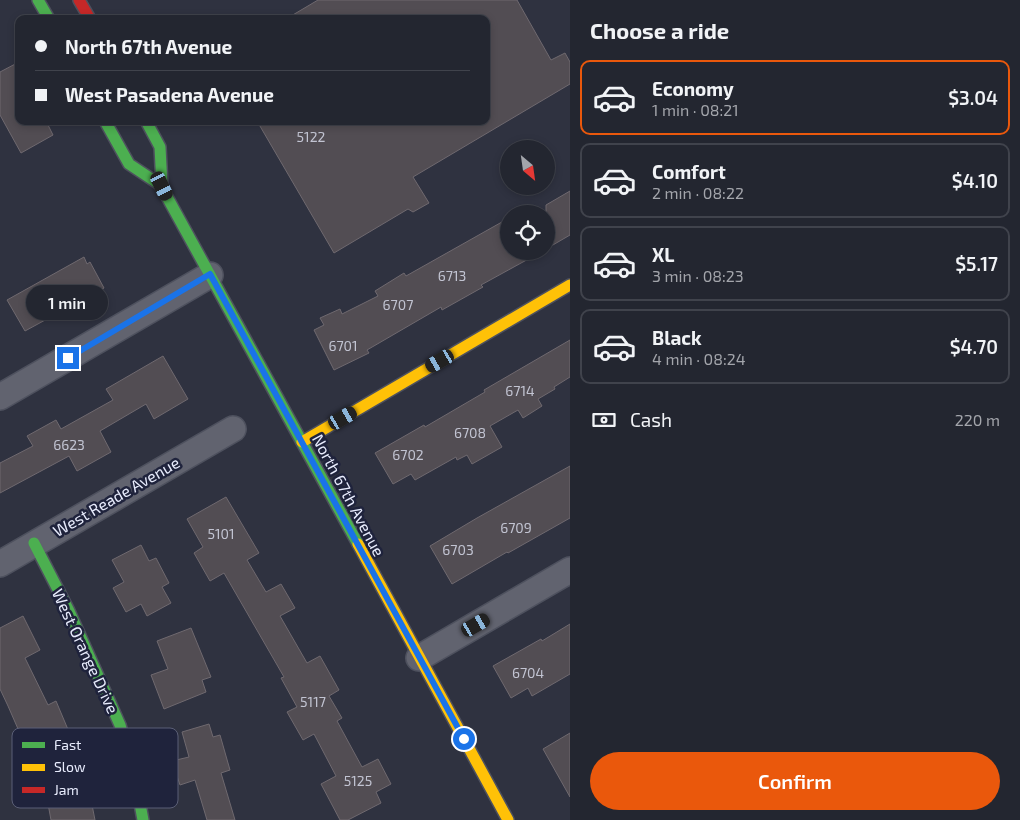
<!DOCTYPE html>
<html lang="en">
<head>
<meta charset="utf-8">
<style>
  :root { --surface:#232630; --page:#2f323c; --text:#f1f3f6; --muted:#a3a5ab; --line:#40434c; --accent:#ea580c }
  body { margin:0; font-family:"Exo 2",sans-serif; background:var(--page); color:var(--text); height:100vh; display:flex; flex-direction:column; font-size:19px; white-space:nowrap }
  * { box-sizing:border-box; margin:0 }
  p { font-size:16px; color:var(--muted) }
  .icon { flex:none; width:28px; height:28px; fill:none; stroke:currentColor; stroke-width:2; stroke-linecap:round; stroke-linejoin:round }
  .map { position:relative; flex:1; overflow:hidden }
  .sheet { display:flex; flex-direction:column; background:var(--surface); width:450px }
  .sheet>* { flex:none }
  .guide { position:absolute; left:15px; top:15px; width:475px; height:110px; border-radius:10px; box-shadow:0 2px 8px #0003,0 0 0 1px var(--line); display:grid; align-content:center; height:110px; padding:0 20px; background:var(--surface) }
  .needle { width:32px; rotate:151deg }
  .fabs { position:absolute; left:500px; top:140px; display:grid; gap:10px }
  .fabs a { display:grid; place-items:center; width:55px; height:55px; border-radius:50%; background:var(--surface); box-shadow:0 2px 8px #0003,0 0 0 1px var(--line); font-size:25px }
  .end { position:absolute; width:22px; height:22px; margin:-11px; border:6px solid #1a73e8; background:#fff; box-shadow:0 0 0 2px #fff }
  .from { border-radius:50% }
  .bubble { position:absolute; height:35px; border-radius:18px; background:var(--surface); box-shadow:0 2px 8px #0003,0 0 0 1px var(--line); font-size:16px; font-weight:600; line-height:35px; text-align:center }
  .car { position:absolute; width:15px; height:30px; margin:-15px -8px; border-radius:6px; box-shadow:0 0 4px 1px #0007; background:linear-gradient(#222 24%,#8ab4d8 0 40%,#222 0 76%,#8ab4d8 0 86%,#222 0) }
  .guide b { display:flex; align-items:center; gap:18px; height:48px; font-size:19px }
  .guide b+b { border-top:1px solid var(--line) }
  .guide i { width:12px; height:12px; background:var(--text) }
  ul { padding:0; list-style:none }
  li { display:flex; align-items:center; gap:15px; height:75px; margin:0 10px 8px; padding:0 10px; border:2px solid var(--line); border-radius:10px }
  li div { flex:1 }
  li b { display:block; font-size:19px }
  li em { font-style:normal; font-weight:600 }
  li.selected { border-color:var(--accent) }
  li>.icon { width:45px; height:45px; stroke-width:1.5 }
  h2 { padding:0 20px; font-size:22px; line-height:60px }
  .pay { display:flex; align-items:center; gap:12px; height:55px; padding:0 20px; font-size:19px }
  .pay p { margin-inline-start:auto }
  .action { display:flex; gap:10px; margin-top:auto; padding:10px 20px }
  .action a { flex:1; height:58px; border-radius:30px; background:var(--accent); color:#fff; font-size:20px; font-weight:600; line-height:58px; text-align:center }
  main { display:flex; flex:1; min-height:0 }
  .map>svg:first-child { display:block }
</style>
</head>
<body>
<main>
<div class="map">
<svg width="570" height="820" viewBox="0 0 570 820">
  <rect width="100%" height="100%" fill="#2f3240"/>
  <path fill="#524d53" stroke="#6f696f" d="M 318,0 L 517,0 L 551,60 L 565,53 L 570,62 L 570,84 L 413,177 L 429,203 L 413,212 L 408,209 L 334,253 L 257,121 L 486,121 L 486,19 L 286,19 Z
    M 19,62 L 19,121 L 46,121 L 53,135 L 21,153 L 0,115 L 0,72 Z
    M 570,191 L 570,235 L 546,249 L 546,205 Z
    M 509,218 L 509,251 L 543,251 L 481,285 L 483,287 L 442,310 L 441,307 L 367,350 L 369,353 L 334,370 L 314,330 L 324,325 L 320,318 L 340,309 L 342,314 L 378,296 L 375,291 L 404,273 L 406,276 Z
    M 84,257 L 87,264 L 90,262 L 104,288 L 25,331 L 7,300 Z
    M 570,340 L 570,377 L 554,387 L 555,389 L 538,399 L 542,406 L 523,418 L 518,410 L 490,426 L 502,447 L 472,464 L 467,455 L 457,460 L 456,457 L 415,480 L 411,474 L 393,484 L 375,453 L 424,425 L 425,427 L 485,392 L 484,390 Z
    M 163,356 L 188,399 L 154,419 L 146,404 L 100,431 L 111,452 L 77,471 L 69,456 L 0,493 L 0,463 L 33,446 L 27,436 L 56,420 L 61,429 L 113,400 L 106,389 Z
    M 570,466 L 570,518 L 508,553 L 507,552 L 452,584 L 430,546 L 477,518 Z
    M 226,497 L 259,553 L 247,560 L 266,592 L 281,584 L 295,608 L 280,616 L 307,663 L 320,656 L 339,690 L 329,696 L 342,718 L 337,721 L 362,767 L 378,759 L 391,784 L 376,792 L 381,803 L 348,820 L 340,820 L 321,784 L 336,776 L 314,734 L 303,740 L 287,712 L 297,707 L 281,678 L 284,677 L 224,573 L 210,581 L 194,553 L 203,547 L 187,519 Z
    M 141,545 L 149,561 L 156,558 L 169,583 L 162,587 L 171,603 L 147,616 L 141,604 L 126,612 L 113,588 L 124,582 L 112,560 Z
    M 23,616 L 40,650 L 25,658 L 48,705 L 56,701 L 72,739 L 54,746 L 74,793 L 89,790 L 95,820 L 51,820 L 46,793 L 8,706 L 0,689 L 0,628 Z
    M 570,624 L 570,674 L 532,696 L 528,688 L 511,698 L 493,666 L 541,639 L 542,641 Z
    M 191,628 L 211,677 L 202,680 L 206,692 L 164,709 L 151,675 L 168,669 L 157,641 Z
    M 209,724 L 213,737 L 220,735 L 230,770 L 221,773 L 235,820 L 207,820 L 195,780 L 180,785 L 172,761 L 189,757 L 182,732 Z
    M 570,733 L 570,797 L 543,749 Z"/>
  <g fill="none" stroke-linecap="round" stroke-linejoin="round">
    <defs>
      <path id="street" d="M 0,397 L 210,275
        M 0,564 L 233,429
        M 419,658 L 570,570"/>
      <path id="fast" d="M 38,0 L 49,19
        M 105,121 L 129,164 L 162,186
        M 146,121 L 160,147 L 162,186 L 166,195 L 358,544
        M 34,543 L 69,611 L 120,725 L 135,777 L 143,820"/>
      <path id="slow" d="M 302,442 L 570,285
        M 358,544 L 508,820"/>
      <path id="jam" d="M 79,0 L 90,19"/>
    </defs>
    <use href="#street" stroke="#4e515e" stroke-width="28"/>
    <use href="#fast" stroke="#4e515e" stroke-width="14"/>
    <use href="#slow" stroke="#4e515e" stroke-width="14"/>
    <use href="#jam" stroke="#4e515e" stroke-width="14"/>
    <use href="#street" stroke="#61636f" stroke-width="25"/>
    <use href="#fast" stroke="#4caf50" stroke-width="11"/>
    <use href="#slow" stroke="#ffc107" stroke-width="11"/>
    <use href="#jam" stroke="#c62828" stroke-width="11"/>
  </g>
  <g fill="none" stroke-linecap="round" stroke-linejoin="round">
    <path stroke="#1a73e8" stroke-width="6" d="M 68,358 L 210,274 L 464,739"/>
  </g>
  <g text-anchor="middle" dominant-baseline="central" stroke-width="5" stroke-linejoin="round" paint-order="stroke">
    <g font-size="14" fill="#c2c4d2">
      <text x="311" y="136">5122</text>
      <text x="452" y="275">6713</text>
      <text x="398" y="304">6707</text>
      <text x="343" y="345">6701</text>
      <text x="520" y="390">6714</text>
      <text x="470" y="432">6708</text>
      <text x="69" y="444">6623</text>
      <text x="408" y="454">6702</text>
      <text x="516" y="527">6709</text>
      <text x="221" y="533">5101</text>
      <text x="458" y="549">6703</text>
      <text x="528" y="672">6704</text>
      <text x="313" y="701">5117</text>
      <text x="358" y="780">5125</text>
    </g>
    <g font-size="16" fill="#e8ecfd" stroke="#1f233c">
      <text transform="translate(349 495) rotate(62)">North 67th Avenue</text>
      <text transform="translate(116 496) rotate(-30)">West Reade Avenue</text>
      <text transform="translate(86 651) rotate(65)">West Orange Drive</text>
    </g>
  </g>
  <rect x="12" y="728" width="166" height="80" rx="8" fill="#1f233c" stroke="#5b5f76" stroke-width="1"/>
  <rect x="22" y="742" width="23" height="6" fill="#4caf50"/>
  <rect x="22" y="764" width="23" height="7" fill="#ffc107"/>
  <rect x="22" y="787" width="23" height="6" fill="#c62828"/>
  <g font-size="14" fill="#e8ecfd">
    <text x="54" y="750">Fast</text>
    <text x="54" y="772">Slow</text>
    <text x="54" y="795">Jam</text>
  </g>
</svg>
<div class="fabs">
<a><svg class="needle" viewBox="-14 -14 28 28"><path d="M0-13l5 13h-10z" fill="#e53935"/><path d="M0 13l5-13h-10z" fill="#a3a5ab"/></svg></a>
<a><svg class="icon" aria-label="locate" viewBox="0 0 24 24"><circle cx="12" cy="12" r="6"/><path d="M12 2v4M12 18v4M2 12h4M18 12h4"/></svg></a>
</div>
<i class="end from" style="left:464px;top:739px"></i>
<i class="end" style="left:68px;top:358px"></i>
<div class="bubble" style="left:26px;top:285px;width:82px">1 min</div>
<i class="car" style="left:162px;top:186px;rotate:154deg"></i>
<i class="car" style="left:440px;top:361px;rotate:240deg"></i>
<i class="car" style="left:343px;top:418px;rotate:60deg"></i>
<i class="car" style="left:476px;top:625px;rotate:60deg"></i>
<div class="guide">
<b><i class="from"></i>North 67th Avenue</b>
<b><i></i>West Pasadena Avenue</b>
</div>
</div>
<section class="sheet">
<h2>Choose a ride</h2>
<ul>
<li class="selected"><svg class="icon" aria-label="car" viewBox="0 0 24 24"><path d="M5 17H2v-5l4-1 3-4h7l3 4 3 1v5h-3M9 17h6M6 11h13"/><circle cx="7" cy="17" r="2"/><circle cx="17" cy="17" r="2"/></svg><div><b>Economy</b><p>1 min · 08:21</p></div><em>$3.04</em></li>
<li><svg class="icon" aria-label="car" viewBox="0 0 24 24"><path d="M5 17H2v-5l4-1 3-4h7l3 4 3 1v5h-3M9 17h6M6 11h13"/><circle cx="7" cy="17" r="2"/><circle cx="17" cy="17" r="2"/></svg><div><b>Comfort</b><p>2 min · 08:22</p></div><em>$4.10</em></li>
<li><svg class="icon" aria-label="car" viewBox="0 0 24 24"><path d="M5 17H2v-5l4-1 3-4h7l3 4 3 1v5h-3M9 17h6M6 11h13"/><circle cx="7" cy="17" r="2"/><circle cx="17" cy="17" r="2"/></svg><div><b>XL</b><p>3 min · 08:23</p></div><em>$5.17</em></li>
<li><svg class="icon" aria-label="car" viewBox="0 0 24 24"><path d="M5 17H2v-5l4-1 3-4h7l3 4 3 1v5h-3M9 17h6M6 11h13"/><circle cx="7" cy="17" r="2"/><circle cx="17" cy="17" r="2"/></svg><div><b>Black</b><p>4 min · 08:24</p></div><em>$4.70</em></li>
</ul>
<div class="pay"><svg class="icon" aria-label="cash" viewBox="0 0 24 24"><path d="M3 7h18v10H3z"/><circle cx="12" cy="12" r="2"/></svg>Cash<p>220 m</p></div>
<div class="action"><a>Confirm</a></div>
</section>
</main>
</body>
</html>
